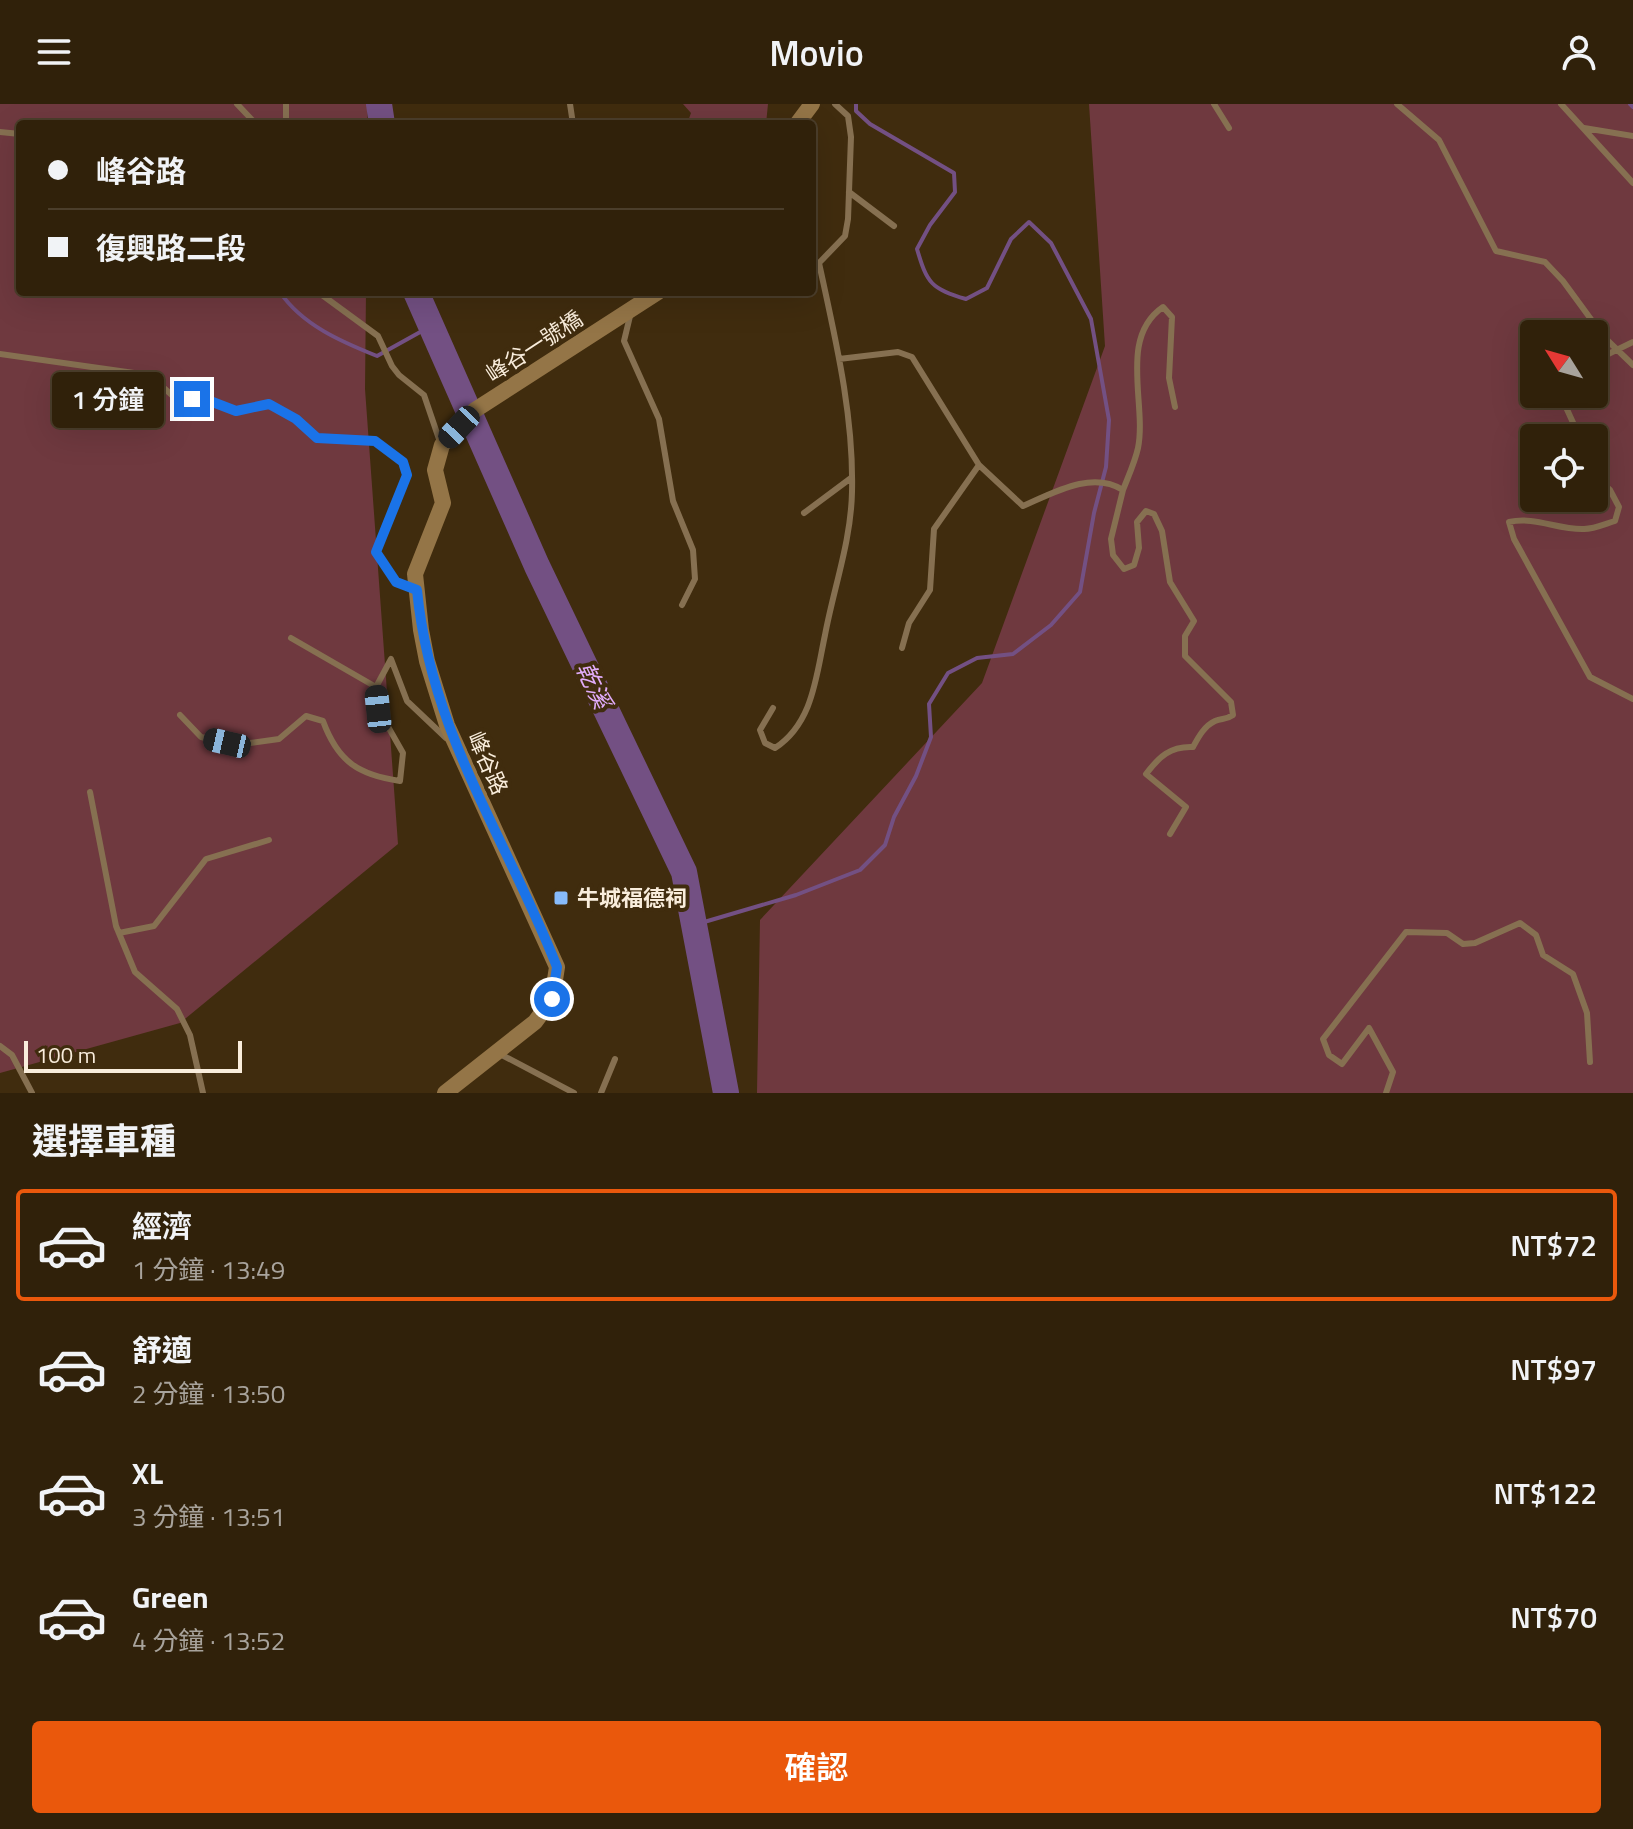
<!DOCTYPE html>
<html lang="zh-TW">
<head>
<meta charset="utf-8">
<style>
  :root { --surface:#30210a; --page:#382913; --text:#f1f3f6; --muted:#a8a39c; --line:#4b3e2b; --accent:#ea580c }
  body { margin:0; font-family:"Titillium Web","Noto Sans TC",sans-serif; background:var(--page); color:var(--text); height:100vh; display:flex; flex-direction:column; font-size:30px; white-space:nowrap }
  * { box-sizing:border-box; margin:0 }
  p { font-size:26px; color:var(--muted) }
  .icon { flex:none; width:44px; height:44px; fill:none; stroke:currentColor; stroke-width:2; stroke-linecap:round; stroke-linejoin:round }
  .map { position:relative; height:989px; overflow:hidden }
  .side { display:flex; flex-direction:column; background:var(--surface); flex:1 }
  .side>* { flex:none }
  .hud { position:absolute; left:16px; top:16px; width:800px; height:176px; border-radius:8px; box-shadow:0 8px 32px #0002,0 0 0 2px var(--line); display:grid; align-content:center; height:176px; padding:0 32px; background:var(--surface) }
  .needle { width:52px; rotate:307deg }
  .fabs { position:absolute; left:1520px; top:216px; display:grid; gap:16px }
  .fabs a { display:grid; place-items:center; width:88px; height:88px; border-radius:8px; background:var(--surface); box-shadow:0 8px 32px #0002,0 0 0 2px var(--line); font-size:40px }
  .scale { position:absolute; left:24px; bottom:20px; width:218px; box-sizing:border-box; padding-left:8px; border:4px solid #f9eddc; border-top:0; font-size:22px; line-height:28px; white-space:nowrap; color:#f9eddc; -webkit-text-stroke:6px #402c0e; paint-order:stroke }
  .end { position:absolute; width:36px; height:36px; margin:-18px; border:10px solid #1a73e8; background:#fff; box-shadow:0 0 0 4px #fff }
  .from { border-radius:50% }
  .bubble { position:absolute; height:56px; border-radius:8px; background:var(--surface); box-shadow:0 8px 32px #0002,0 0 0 2px var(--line); font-size:26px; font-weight:600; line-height:56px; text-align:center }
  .car { position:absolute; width:24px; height:48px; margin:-24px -12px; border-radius:10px; box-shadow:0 0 6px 2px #0007; background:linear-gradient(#222 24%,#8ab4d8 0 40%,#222 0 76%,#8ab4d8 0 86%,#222 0) }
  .hud b { display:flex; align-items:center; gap:28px; height:76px; font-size:30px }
  .hud b+b { border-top:2px solid var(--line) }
  .hud i { width:20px; height:20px; background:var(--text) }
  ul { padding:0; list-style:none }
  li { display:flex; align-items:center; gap:24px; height:112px; margin:0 16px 12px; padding:0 16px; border:4px solid transparent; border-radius:8px }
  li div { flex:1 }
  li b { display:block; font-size:30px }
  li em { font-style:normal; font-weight:600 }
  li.on { border-color:var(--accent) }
  li>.icon { width:72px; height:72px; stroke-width:1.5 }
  h2 { padding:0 32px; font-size:36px; line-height:96px }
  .button { display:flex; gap:16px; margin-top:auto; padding:16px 32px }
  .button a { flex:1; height:92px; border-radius:8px; background:var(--accent); color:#fff; font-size:32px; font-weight:600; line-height:92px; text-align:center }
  header { display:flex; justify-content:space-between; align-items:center; height:104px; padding:0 32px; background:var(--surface); font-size:36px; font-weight:600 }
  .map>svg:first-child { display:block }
</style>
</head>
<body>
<header><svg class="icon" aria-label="menu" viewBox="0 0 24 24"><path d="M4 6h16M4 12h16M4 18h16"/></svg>Movio<svg class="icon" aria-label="person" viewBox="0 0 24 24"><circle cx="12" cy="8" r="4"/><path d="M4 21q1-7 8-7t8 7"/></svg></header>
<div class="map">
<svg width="1633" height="989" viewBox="0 0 1633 989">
  <rect width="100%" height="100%" fill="#402c0e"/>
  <path fill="#6f393f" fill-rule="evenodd" d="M 0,0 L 368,0 L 367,20 L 20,20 L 20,188 L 366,188 L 365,285 L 398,740 L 180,919 L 0,969 Z
    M 683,0 L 768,0 L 766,20 L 687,20 L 691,9 Z
    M 1089,0 L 1633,0 L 1633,989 L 757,989 L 760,816 L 982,579 L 1105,242 ZM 1534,230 L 1594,230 L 1594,290 L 1534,290 ZM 1534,334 L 1594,334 L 1594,394 L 1534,394 Z"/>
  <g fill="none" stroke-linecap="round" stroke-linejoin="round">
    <path stroke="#735083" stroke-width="4" d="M 1630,0 L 1633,3
      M 280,188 C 302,221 342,238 377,252 L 431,222
      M 694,821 L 796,791 L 860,766 L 885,741 L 894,713 L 916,672 L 931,633 L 929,600 L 948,569 L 977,554 L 1013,550 L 1051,521 L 1080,488 L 1094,409 L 1106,363 L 1109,316 L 1091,215 L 1051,139 L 1029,118 L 1011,135 L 987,184 L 966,195 C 931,185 927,179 917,145 L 930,121 L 955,88 L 954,69 L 870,20 L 856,7 L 856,0"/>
    <path stroke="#735083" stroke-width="26" d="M 379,0 L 382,20
      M 416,188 L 537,462 L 684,768 L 726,989"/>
    <path stroke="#867051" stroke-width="6" d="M 237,0 L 256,20
      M 286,0 L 286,20
      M 570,0 L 573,20
      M 1214,0 L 1229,24
      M 1397,0 L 1439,36 L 1496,147 L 1545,158 L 1563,177 L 1604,233 L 1633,261
      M 1561,0 L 1633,79
      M 1584,24 L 1633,32
      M 0,28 L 20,30
      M 849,88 L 894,122
      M 318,188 L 378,232 L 392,262 L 399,271 L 424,291 L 440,338
      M 631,208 L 624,237 L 659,315 L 673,397 L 693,446 L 695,475 L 682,501
      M 0,250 L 134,269 L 155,276 L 174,293 L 210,297 L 236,307 L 269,300 L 296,315 L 317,334 L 375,337 L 403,358 L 407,371 L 376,448 L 396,478 L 414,485
      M 839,255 L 898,248 L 912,253 L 979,361 L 1023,402 C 1053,389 1092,366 1123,386 L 1111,435 L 1113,451 L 1124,465 L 1134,461 L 1139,444 L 1137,418 L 1146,407 L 1154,410 L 1162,427 L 1170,478 L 1194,517 L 1185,532 L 1185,552 L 1231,598 L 1233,611 C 1226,616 1222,614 1215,617 C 1204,622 1198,634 1193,643 C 1170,642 1159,653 1146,670 L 1186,703 L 1170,730
      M 1594,257 L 1633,238
      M 1560,290 L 1580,334
      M 1594,371 L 1610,386 L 1619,403 L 1615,417 C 1605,420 1594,425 1584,425 C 1558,426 1535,412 1509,418 L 1514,435 L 1590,573 L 1633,595
      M 1123,386 C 1128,373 1135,358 1138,344 C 1147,300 1118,234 1163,203 L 1172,213 L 1169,274 L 1175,303
      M 804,409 L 851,374
      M 291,534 L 376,583
      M 902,544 L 909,519 L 930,486 L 934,425 L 979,361
      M 773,604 L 760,626 L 765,639 L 775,644 C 813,619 816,573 825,531 C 834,483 851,437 852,388 C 854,311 835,233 819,159 L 845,132 L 848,115 L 851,33 L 848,12 L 835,0
      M 180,611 L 201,633 L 227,639 L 250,639 L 279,635 L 306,612 L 323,617 C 338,658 359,671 400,677 L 403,649 L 378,605 L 376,583 L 391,555 L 407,597 L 446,634
      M 90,688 L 116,822 L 135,868 L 177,905 L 190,931 L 203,989
      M 119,829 L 154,822 L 206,755 L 269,736
      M 0,942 L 12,951 L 32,989
      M 500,950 L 574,989
      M 601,989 L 615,955
      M 1386,989 L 1393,968 L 1369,924 L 1342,960 L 1329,951 L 1323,935 L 1406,828 L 1447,829 L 1463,840 L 1475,839 L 1520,819 L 1536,831 L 1543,851 L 1573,870 L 1587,909 L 1590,958"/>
    <path stroke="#947547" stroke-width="16" d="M 797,20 L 812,0
      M 445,989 L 535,918 L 552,895 L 557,863 L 447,621 L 427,557 L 421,526 L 415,470 L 443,399 L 435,366 L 442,341 L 475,306 L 658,188"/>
  </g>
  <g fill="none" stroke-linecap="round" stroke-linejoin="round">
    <path stroke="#1a73e8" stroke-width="10" d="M 192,295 L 210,297 L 236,307 L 269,300 L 296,315 L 317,334 L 375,337 L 403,358 L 407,371 L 376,448 L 396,478 L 417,486 C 431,630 506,733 557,863 L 552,895"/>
  </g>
  <rect fill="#87bbfb" stroke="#402c0e" stroke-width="3" x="553" y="786" width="16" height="16" rx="4"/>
  <g text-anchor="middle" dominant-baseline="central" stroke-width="8" stroke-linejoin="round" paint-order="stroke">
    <g font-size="22" fill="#f9eddc" stroke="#402c0e">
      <text transform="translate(534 242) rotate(-33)">峰谷一號橋</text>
      <text transform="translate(488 659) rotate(66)">峰谷路</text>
    </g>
    <g font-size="22" font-weight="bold" fill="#f9eddc" stroke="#402c0e" text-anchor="start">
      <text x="577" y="794">牛城福德祠</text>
    </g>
    <g font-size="24" font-style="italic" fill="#e1acfa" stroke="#402c0e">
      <text transform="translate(594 581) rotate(64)">乾溪</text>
    </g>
  </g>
</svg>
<div class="fabs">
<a><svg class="needle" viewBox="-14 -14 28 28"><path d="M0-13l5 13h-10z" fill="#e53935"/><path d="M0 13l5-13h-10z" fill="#a8a39c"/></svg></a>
<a><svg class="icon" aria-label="locate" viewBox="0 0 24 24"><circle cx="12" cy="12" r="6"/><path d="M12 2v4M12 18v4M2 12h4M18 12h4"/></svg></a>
</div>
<div class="scale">100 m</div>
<i class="end from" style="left:552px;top:895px"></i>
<i class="end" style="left:192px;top:295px"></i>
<div class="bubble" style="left:52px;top:268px;width:112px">1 分鐘</div>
<i class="car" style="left:459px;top:323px;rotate:223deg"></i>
<i class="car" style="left:378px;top:605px;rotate:354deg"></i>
<i class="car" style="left:227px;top:639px;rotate:283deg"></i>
<div class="hud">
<b><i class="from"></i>峰谷路</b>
<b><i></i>復興路二段</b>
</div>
</div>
<section class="side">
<h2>選擇車種</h2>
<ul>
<li class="on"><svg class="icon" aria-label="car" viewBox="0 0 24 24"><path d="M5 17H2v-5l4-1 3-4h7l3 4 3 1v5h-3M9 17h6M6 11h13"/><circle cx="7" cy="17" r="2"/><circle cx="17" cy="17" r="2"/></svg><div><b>經濟</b><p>1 分鐘 · 13:49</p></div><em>NT$72</em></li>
<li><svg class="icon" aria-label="car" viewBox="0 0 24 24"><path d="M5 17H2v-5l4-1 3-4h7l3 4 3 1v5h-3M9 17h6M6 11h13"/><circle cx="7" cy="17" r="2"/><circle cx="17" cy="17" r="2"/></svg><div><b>舒適</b><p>2 分鐘 · 13:50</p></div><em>NT$97</em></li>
<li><svg class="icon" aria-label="car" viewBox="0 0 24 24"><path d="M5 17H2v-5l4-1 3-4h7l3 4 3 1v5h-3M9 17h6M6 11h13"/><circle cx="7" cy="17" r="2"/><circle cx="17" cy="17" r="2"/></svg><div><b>XL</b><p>3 分鐘 · 13:51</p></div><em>NT$122</em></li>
<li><svg class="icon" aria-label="car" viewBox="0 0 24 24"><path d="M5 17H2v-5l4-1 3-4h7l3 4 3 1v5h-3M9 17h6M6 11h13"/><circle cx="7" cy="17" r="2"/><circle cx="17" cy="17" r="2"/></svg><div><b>Green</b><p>4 分鐘 · 13:52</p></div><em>NT$70</em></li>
</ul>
<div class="button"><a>確認</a></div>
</section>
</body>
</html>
